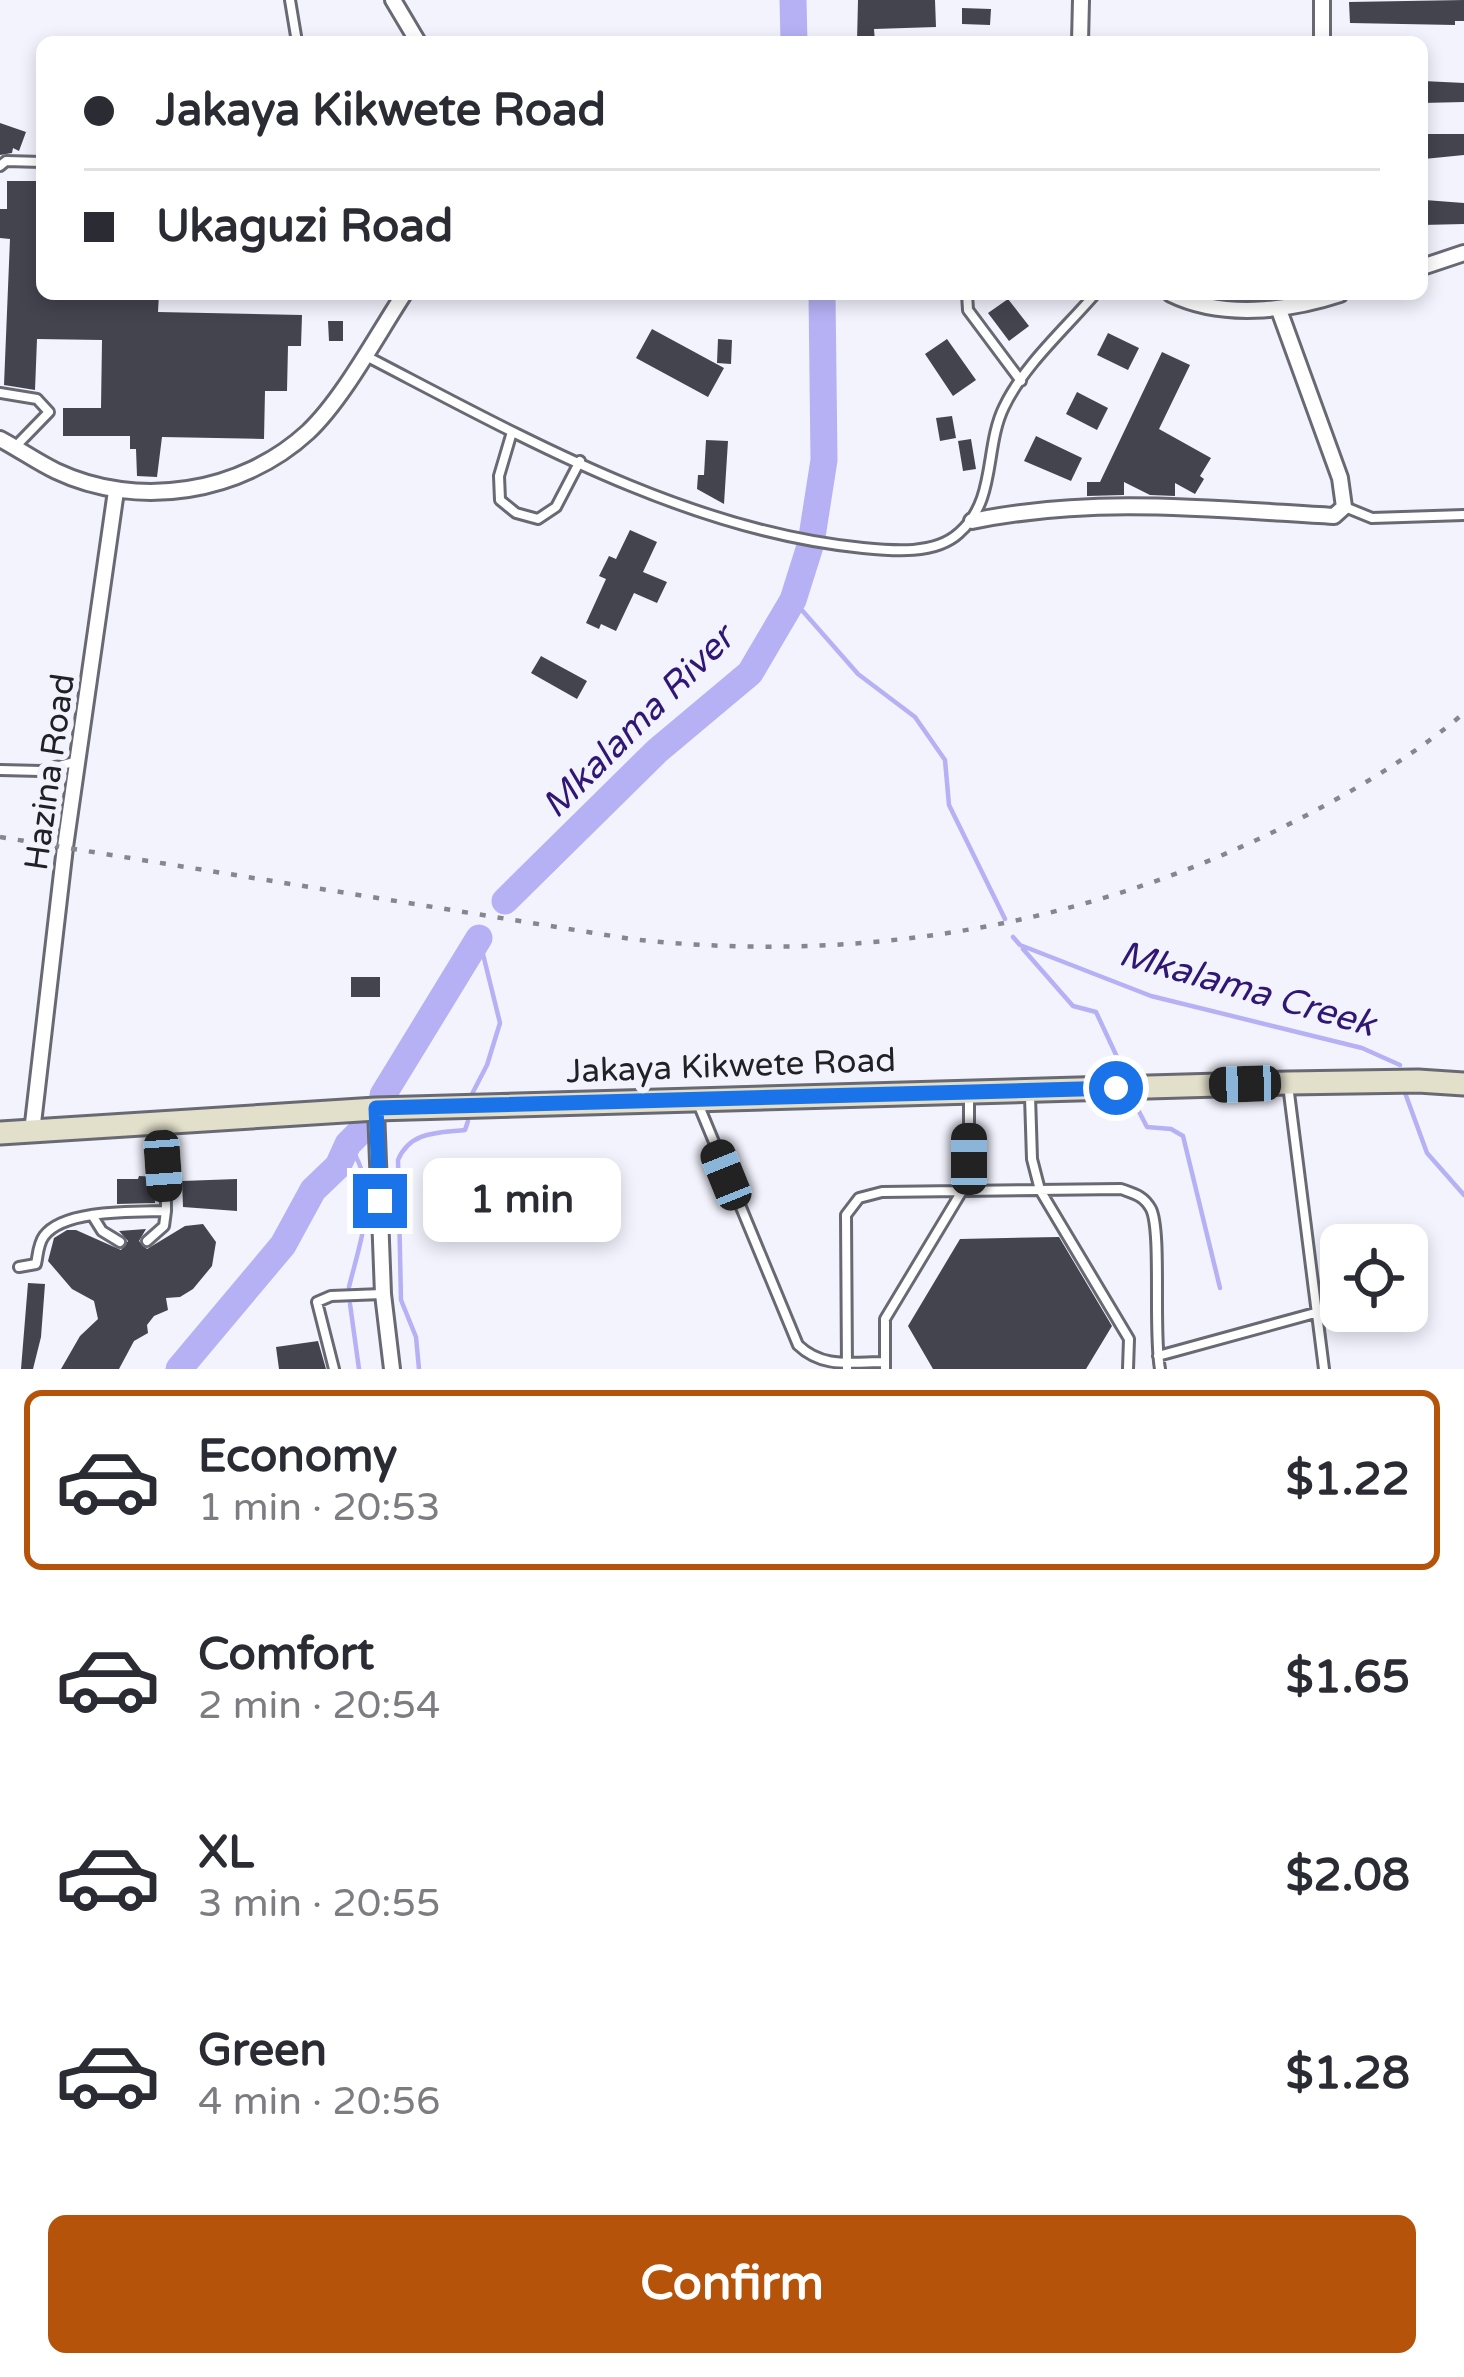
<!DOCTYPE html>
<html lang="en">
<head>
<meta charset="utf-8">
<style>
  :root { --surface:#fff; --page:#f7f7f7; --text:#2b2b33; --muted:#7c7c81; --line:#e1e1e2; --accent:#b45309 }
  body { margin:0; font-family:"Varela Round",sans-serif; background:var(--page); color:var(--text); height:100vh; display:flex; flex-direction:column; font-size:45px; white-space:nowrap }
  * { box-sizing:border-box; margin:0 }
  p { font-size:39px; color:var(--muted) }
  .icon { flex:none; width:66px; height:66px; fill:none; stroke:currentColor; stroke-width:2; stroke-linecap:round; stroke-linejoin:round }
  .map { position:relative; height:1369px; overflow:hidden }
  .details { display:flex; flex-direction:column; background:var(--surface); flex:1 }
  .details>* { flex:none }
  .banner { position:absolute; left:36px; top:36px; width:1392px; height:264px; border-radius:18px; box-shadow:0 6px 18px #0003; display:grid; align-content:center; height:264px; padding:0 48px; background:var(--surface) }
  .controls { position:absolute; left:1320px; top:1224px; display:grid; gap:24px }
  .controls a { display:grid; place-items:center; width:108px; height:108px; border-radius:18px; background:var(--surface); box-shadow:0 6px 18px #0003; font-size:60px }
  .end { position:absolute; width:54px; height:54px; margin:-27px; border:15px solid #1a73e8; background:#fff; box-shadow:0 0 0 6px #fff }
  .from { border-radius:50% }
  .bubble { position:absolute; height:84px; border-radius:18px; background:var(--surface); box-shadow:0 6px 18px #0003; font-size:39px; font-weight:700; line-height:84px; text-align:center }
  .car { position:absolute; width:36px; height:72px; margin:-36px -18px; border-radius:15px; box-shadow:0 0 9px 3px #0007; background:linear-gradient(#222 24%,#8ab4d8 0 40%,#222 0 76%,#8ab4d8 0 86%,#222 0) }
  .banner b { display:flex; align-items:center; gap:42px; height:114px; font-size:45px }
  .banner b+b { border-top:3px solid var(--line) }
  .banner i { width:30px; height:30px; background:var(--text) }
  ul { padding:21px 0 0; list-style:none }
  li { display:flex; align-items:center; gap:36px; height:180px; margin:0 24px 18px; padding:0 24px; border:6px solid transparent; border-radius:18px }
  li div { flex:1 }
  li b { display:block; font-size:45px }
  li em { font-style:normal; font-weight:700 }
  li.active { border-color:var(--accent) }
  li>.icon { width:108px; height:108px; stroke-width:1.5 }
  .cta { display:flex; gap:24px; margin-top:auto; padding:24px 48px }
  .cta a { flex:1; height:138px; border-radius:18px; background:var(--accent); color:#fff; font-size:48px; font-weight:700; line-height:138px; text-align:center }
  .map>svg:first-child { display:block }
</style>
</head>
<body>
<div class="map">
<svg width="1464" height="1369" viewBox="0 0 1464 1369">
  <rect width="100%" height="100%" fill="#f3f3fe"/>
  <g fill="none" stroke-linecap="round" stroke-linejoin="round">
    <path stroke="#b5b1f4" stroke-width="4.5" d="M 793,600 L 858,674 L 915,717 L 945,760 L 949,805 L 1005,919
      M 1013,937 L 1020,945 L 1151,996 L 1362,1048 L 1400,1065
      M 1023,949 L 1073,1006 L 1096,1012 L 1125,1074
      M 1404,1090 L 1427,1153 L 1464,1195
      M 472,1094 L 487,1065 L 500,1023 L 479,938
      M 1132,1098 L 1147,1127 L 1171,1129 L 1183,1136 L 1220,1288
      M 348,1144 C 381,1188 361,1238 349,1287
      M 350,1304 L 359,1369
      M 419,1369 L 416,1337 L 401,1300 L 398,1160 C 410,1131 438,1133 465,1130 L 468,1121"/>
    <path stroke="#b5b1f4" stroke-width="27" d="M 793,0 L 794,42
      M 505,901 L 657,751 L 750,673 L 793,600 L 811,543 L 824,460 L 822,294
      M 383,1095 L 479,938
      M 179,1369 L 283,1245 L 313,1190 L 338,1166 L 348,1144 L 361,1131"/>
  </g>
  <path fill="#44444f" d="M 858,0 L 935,0 L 936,27 L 874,29 L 875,42 L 857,42 Z
    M 1464,0 L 1464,21 L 1455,21 L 1455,25 L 1350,23 L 1349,2 Z
    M 962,8 L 991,9 L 990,25 L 962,24 Z
    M 1423,81 L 1464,83 L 1464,102 L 1422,103 Z
    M 0,123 L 26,132 L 19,151 L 13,148 L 12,153 L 0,155 Z
    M 1422,134 L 1464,134 L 1464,155 L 1424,159 Z
    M 7,181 L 42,181 L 42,294 L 159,294 L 158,312 L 302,315 L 301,346 L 288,346 L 287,391 L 265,391 L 264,439 L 162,437 L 157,477 L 137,476 L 136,449 L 130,449 L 130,436 L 63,436 L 63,408 L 101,408 L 102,340 L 37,339 L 35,390 L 4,385 L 10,239 L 0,238 L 0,209 L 7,209 Z
    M 1425,200 L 1464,203 L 1464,224 L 1422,225 Z
    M 1008,299 L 1029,326 L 1009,341 L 988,313 Z
    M 328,321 L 343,321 L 343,341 L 329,341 Z
    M 652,329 L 724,368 L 708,397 L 636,358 Z
    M 1108,333 L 1139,348 L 1128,370 L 1097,355 Z
    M 718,339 L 732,340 L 731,364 L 717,363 Z
    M 947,339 L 976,380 L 953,396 L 925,354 Z
    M 1162,352 L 1190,365 L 1159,429 L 1211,458 L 1200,476 L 1204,479 L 1195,494 L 1175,483 L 1175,496 L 1150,495 L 1124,482 L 1124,495 L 1087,496 L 1087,482 L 1100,482 Z
    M 1077,392 L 1108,408 L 1097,430 L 1066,414 Z
    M 952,416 L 956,438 L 940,441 L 936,418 Z
    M 1036,436 L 1082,458 L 1071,481 L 1024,461 Z
    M 971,439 L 976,469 L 963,471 L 958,441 Z
    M 706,440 L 728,441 L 724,504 L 697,489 L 698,475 L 704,475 Z
    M 630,530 L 657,542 L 643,572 L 667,582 L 657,603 L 634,593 L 616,631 L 601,624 L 599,629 L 586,623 L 606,579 L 599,576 L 609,556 L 616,559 Z
    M 541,656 L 587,681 L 577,699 L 531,673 Z
    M 351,977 L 380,977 L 380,997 L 351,997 Z
    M 139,1176 L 156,1177 L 155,1203 L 117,1204 L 117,1179 L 138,1179 Z
    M 237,1179 L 237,1211 L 183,1207 L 182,1181 Z
    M 203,1224 L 216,1242 L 212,1266 L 193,1289 L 180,1297 L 166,1298 L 168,1310 L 154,1316 L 147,1325 L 148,1333 L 134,1341 L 119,1369 L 61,1369 L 80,1336 L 98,1319 L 94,1301 L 72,1289 L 48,1261 L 54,1238 L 67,1230 L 76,1230 L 121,1250 L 128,1241 L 119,1231 L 146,1229 L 139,1241 L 147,1249 L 185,1226 Z
    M 1059,1237 L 1112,1326 L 1086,1369 L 933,1369 L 908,1326 L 960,1239 Z
    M 28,1283 L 45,1284 L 41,1337 L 33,1369 L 21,1369 Z
    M 318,1341 L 326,1369 L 279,1369 L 276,1347 Z"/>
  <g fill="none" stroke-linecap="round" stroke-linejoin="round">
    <defs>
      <path id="lane" d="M 290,0 L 297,42
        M 0,166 L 6,161 L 42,162
        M 967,294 L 968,310 L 1021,381
        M 366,356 C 522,437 687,531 863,548 C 893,551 935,555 959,533 C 997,500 984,448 1004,407 C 1024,365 1065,329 1095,294
        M 0,393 L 37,399 L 49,412 L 15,447
        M 512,432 L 499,476 L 500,500 L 516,513 L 538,519 L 556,507 L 580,461
        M 1345,507 L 1372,518 L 1464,515
        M 0,770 L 41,771 L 77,761
        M 1288,1085 L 1324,1369
        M 1030,1096 L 1032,1159 L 1040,1190 L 1129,1339 L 1128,1369
        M 697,1101 L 798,1345 C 823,1369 852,1362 885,1362
        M 92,1215 L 102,1231 L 120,1242
        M 147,1241 L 164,1226 L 166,1211
        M 19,1267 L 36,1264 C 38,1255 38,1244 44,1236 C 64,1209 135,1212 166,1211 L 165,1126
        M 1158,1356 L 1315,1313
        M 334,1369 L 317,1302 L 331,1296 L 382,1294
        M 847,1369 L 846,1215 L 859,1198 L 882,1192 L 1121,1189 C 1135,1194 1144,1196 1151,1209 C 1162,1232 1153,1332 1160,1369
        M 885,1369 L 885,1319 L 962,1191 L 969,1159 L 969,1093"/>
      <path id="street" d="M 393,0 L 418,42
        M 1080,42 L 1081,0
        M 1322,42 L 1322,0
        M 1422,267 L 1464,253
        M 1171,294 C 1222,319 1288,311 1340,294
        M 0,439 C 19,449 37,462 56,471 C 138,510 242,493 308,432 C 343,399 377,335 404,294
        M 972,521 C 1093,496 1212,509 1334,516 L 1344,507 L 1340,478 L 1279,310
        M 376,1109 L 383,1294 L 392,1369
        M 32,1132 L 65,847 L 116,491"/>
      <path id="secondary" d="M 0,1133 L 376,1109 L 1288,1083 L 1418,1081 L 1464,1084"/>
    </defs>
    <use href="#lane" stroke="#696974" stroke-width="14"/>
    <use href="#street" stroke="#696974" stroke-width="20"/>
    <use href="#secondary" stroke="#696974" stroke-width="27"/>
    <use href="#lane" stroke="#fff" stroke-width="8"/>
    <use href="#street" stroke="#fff" stroke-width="14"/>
    <use href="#secondary" stroke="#e2dfca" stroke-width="21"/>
    <path stroke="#86868e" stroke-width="4.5" stroke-dasharray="6 12" stroke-linecap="butt" d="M 0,837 L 631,939 C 863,965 1096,925 1303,817 C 1359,788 1416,754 1464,713"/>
  </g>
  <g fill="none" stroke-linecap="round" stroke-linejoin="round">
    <path stroke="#1a73e8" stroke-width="15" d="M 380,1201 L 376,1108 L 1116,1088"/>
  </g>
  <g text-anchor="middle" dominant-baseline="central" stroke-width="12" stroke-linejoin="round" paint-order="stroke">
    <g font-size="33" fill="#212126" stroke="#f3f3fe">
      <text transform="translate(50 772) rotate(-82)">Hazina Road</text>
      <text transform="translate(731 1066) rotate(-2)">Jakaya Kikwete Road</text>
    </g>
    <g font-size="36" font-style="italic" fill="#301675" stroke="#f3f3fe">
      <text transform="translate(638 722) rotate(-45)">Mkalama River</text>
      <text transform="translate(1247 989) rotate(16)">Mkalama Creek</text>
    </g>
  </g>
</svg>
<div class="controls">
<a><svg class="icon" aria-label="locate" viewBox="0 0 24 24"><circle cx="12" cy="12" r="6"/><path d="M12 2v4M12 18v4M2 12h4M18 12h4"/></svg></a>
</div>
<i class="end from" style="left:1116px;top:1088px"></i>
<i class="end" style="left:380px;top:1201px"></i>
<div class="bubble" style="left:423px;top:1158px;width:198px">1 min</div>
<i class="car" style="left:1245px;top:1084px;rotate:268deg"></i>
<i class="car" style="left:969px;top:1159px;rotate:0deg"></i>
<i class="car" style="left:163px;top:1166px;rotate:176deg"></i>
<i class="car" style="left:726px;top:1175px;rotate:338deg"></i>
<div class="banner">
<b><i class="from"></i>Jakaya Kikwete Road</b>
<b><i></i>Ukaguzi Road</b>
</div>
</div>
<section class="details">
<ul>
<li class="active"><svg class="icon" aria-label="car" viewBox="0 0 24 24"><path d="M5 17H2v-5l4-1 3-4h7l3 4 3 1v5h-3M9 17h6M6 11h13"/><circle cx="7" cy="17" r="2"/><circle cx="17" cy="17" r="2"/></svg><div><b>Economy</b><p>1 min · 20:53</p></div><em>$1.22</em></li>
<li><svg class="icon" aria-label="car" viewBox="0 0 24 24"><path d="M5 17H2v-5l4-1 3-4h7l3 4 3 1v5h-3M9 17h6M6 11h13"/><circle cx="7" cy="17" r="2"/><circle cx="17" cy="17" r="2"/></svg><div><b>Comfort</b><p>2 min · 20:54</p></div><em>$1.65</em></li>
<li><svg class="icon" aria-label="car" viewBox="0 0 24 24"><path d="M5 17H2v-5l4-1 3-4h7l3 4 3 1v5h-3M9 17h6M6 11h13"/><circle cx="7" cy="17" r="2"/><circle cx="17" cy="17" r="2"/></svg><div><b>XL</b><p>3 min · 20:55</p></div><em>$2.08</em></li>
<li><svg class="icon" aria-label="car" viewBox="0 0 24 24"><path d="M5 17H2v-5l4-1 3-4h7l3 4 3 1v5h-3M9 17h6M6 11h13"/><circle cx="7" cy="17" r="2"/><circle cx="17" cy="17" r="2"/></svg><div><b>Green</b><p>4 min · 20:56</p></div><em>$1.28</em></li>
</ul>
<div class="cta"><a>Confirm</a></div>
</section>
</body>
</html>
